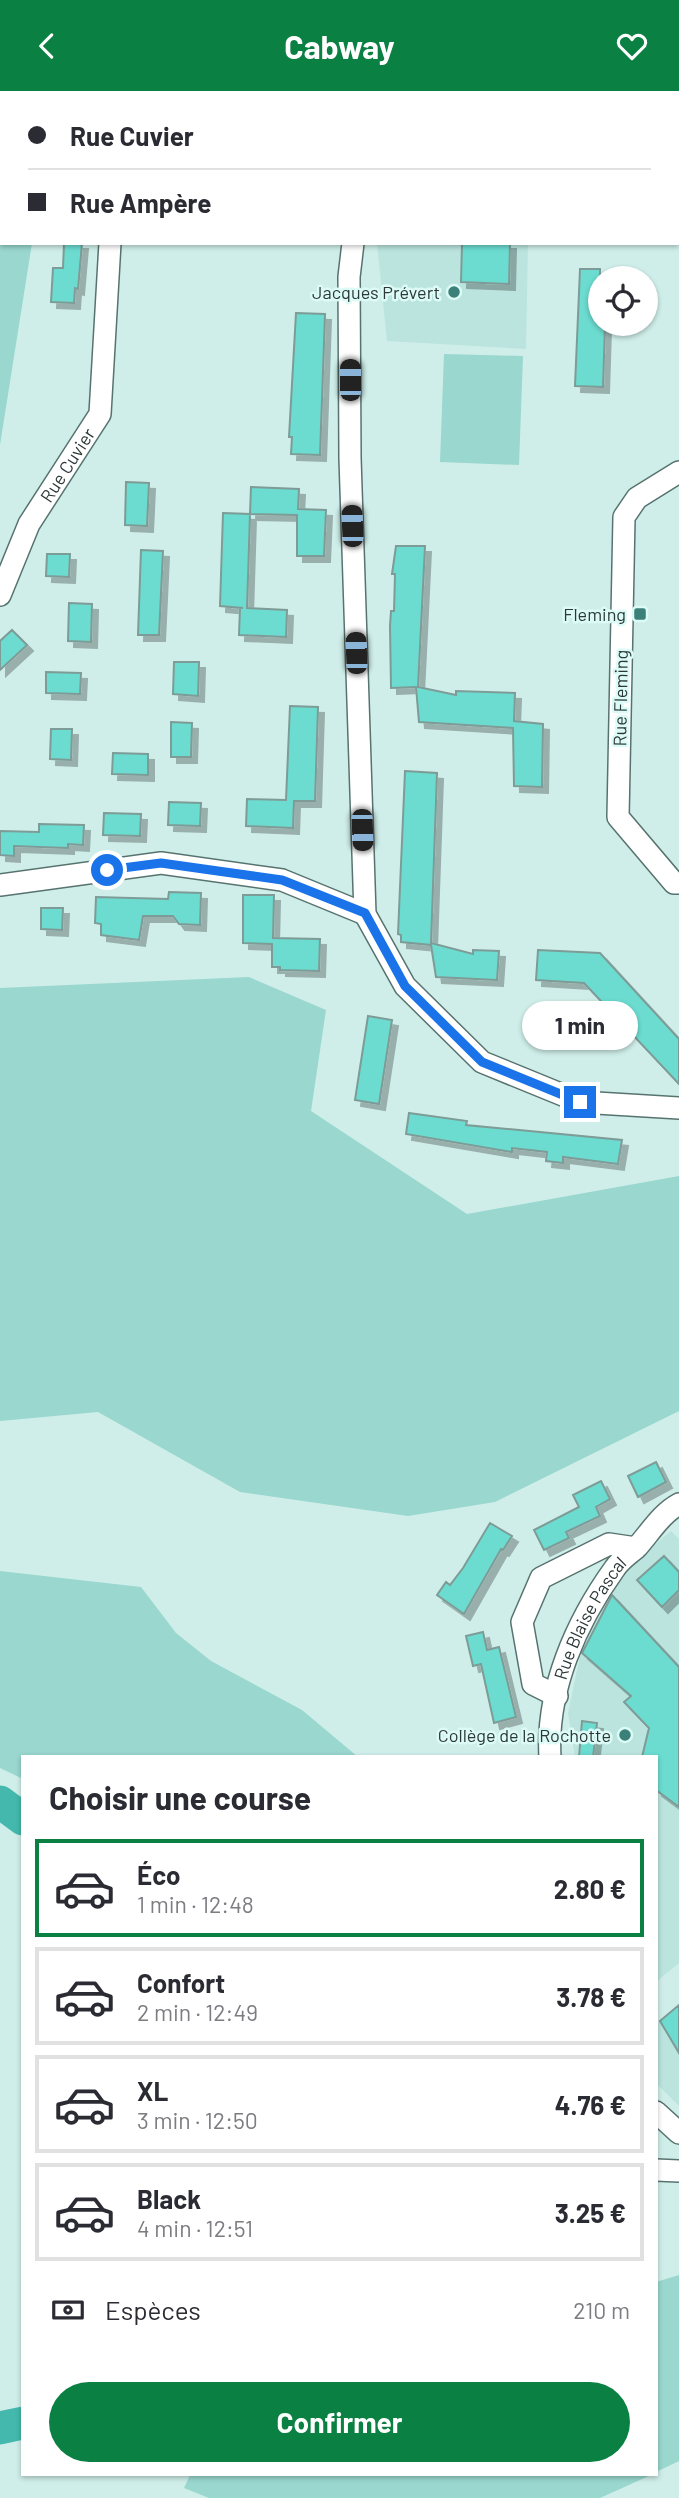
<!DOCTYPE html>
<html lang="fr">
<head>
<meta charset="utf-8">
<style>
  :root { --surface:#fff; --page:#f7f7f7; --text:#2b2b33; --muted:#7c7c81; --line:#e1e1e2; --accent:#0b8043 }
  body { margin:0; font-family:Barlow,sans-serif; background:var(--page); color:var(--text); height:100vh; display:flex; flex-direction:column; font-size:26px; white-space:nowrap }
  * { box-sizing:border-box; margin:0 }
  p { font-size:23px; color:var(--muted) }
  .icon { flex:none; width:38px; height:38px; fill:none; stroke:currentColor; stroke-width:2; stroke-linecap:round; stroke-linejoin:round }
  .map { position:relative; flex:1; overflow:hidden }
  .drawer { position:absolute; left:21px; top:1664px; width:637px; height:721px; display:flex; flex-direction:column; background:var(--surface); border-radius:0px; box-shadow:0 2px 5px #0004 }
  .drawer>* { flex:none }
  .banner { position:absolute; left:0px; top:0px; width:679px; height:154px; box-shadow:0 2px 5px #0004; display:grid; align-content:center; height:154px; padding:0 28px; background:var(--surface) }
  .fabs { position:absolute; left:588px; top:175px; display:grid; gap:14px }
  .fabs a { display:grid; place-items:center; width:70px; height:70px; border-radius:50%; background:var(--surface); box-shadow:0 2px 5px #0004; font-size:35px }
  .end { position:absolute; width:32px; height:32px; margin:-16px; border:9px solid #1a73e8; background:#fff; box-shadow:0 0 0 4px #fff }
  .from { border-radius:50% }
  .bubble { position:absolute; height:49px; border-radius:24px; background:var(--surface); box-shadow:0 2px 5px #0004; font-size:23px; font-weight:700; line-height:49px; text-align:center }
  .car { position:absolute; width:21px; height:42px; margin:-21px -10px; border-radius:9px; box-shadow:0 0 5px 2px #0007; background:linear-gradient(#222 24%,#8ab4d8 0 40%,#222 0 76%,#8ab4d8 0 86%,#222 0) }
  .banner b { display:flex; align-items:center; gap:24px; height:66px; font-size:26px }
  .banner b+b { border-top:2px solid var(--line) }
  .banner i { width:18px; height:18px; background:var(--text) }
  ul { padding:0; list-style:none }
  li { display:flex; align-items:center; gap:21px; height:98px; margin:0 14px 10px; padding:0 14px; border:4px solid var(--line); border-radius:0px }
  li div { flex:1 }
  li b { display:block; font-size:26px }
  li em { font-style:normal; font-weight:700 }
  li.active { border-color:var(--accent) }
  li>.icon { width:63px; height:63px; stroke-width:1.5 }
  h2 { padding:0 28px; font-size:32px; line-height:84px }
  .pay { display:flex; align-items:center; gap:18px; height:77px; padding:0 28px; font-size:26px }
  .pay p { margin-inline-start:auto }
  .primary-button { display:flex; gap:14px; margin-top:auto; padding:14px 28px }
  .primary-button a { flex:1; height:80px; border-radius:42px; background:var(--accent); color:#fff; font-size:28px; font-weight:700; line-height:80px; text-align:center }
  header { display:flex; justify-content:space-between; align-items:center; height:91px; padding:0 28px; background:var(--accent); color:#fff; font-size:32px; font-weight:700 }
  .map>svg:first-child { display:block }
</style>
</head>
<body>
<header><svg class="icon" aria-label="back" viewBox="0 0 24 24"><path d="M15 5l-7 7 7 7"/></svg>Cabway<svg class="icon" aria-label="heart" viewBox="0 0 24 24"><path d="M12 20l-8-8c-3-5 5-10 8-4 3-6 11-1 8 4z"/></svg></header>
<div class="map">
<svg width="679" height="2407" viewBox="0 0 679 2407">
  <defs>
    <filter id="shadow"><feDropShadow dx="6" dy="6" stdDeviation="0" flood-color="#0004"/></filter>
  </defs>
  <rect width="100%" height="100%" fill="#cfeee9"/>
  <path fill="#bbe4de" d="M 377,152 L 528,152 L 526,258 L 387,250 Z
    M 671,1440 L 679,1448 L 679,1872 L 656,1891 L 656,1666 L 575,1666 L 568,1622 L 581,1560 L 601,1518 L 616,1494 L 649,1458 Z
    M 679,1914 L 679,2015 L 656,1992 L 656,1933 Z"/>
  <path fill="#99d7cf" d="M 0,0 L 80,0 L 2,2 L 2,152 L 32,152 L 0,354 Z
    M 444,263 L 523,265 L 519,374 L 440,371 Z
    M 249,886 L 326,919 L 311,1020 L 467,1123 L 679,1085 L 679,1320 L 495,1411 L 408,1425 L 240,1401 L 98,1321 L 0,1330 L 0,897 Z
    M 0,1480 L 141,1496 L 176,1542 L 211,1570 L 302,1619 L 358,1666 L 23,1666 L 23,1688 L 0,1677 Z
    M 679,2184 L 679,2370 L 656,2381 L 656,2191 Z
    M 190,2384 L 651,2384 L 600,2407 L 209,2407 L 184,2397 Z"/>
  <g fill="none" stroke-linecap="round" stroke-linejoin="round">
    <path stroke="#44b8ac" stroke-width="33" d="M 0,1711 L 23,1728
      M 0,2337 L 23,2332"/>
  </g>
  <path fill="#6cdcd0" stroke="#7e9c97" stroke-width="2" filter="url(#shadow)" d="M 64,152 L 82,152 L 78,198 L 75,197 L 74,212 L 51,211 L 53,177 L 63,177 Z
    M 462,152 L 510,152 L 509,193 L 461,191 Z
    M 580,178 L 600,178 L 600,233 L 605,233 L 603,296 L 575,295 Z
    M 296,222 L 325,223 L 320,364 L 291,363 L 292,346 L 289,346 Z
    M 126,391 L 149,392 L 147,435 L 125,434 Z
    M 251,396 L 299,398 L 298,418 L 326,419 L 324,465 L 297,465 L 297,424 L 250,423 Z
    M 223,422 L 250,423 L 247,517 L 287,519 L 286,546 L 239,544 L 240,517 L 243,517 L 220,515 Z
    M 396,455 L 425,455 L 418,596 L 456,604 L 456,600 L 515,602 L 514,630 L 543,633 L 542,696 L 514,695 L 513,637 L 419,631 L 416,596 L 391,597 L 390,535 L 391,520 L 394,520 L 395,483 L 392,483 Z
    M 141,459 L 163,460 L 159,544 L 138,544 Z
    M 47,463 L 70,463 L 69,486 L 46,485 Z
    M 69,512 L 92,513 L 91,551 L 68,550 Z
    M 12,539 L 27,554 L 0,579 L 0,550 Z
    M 174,571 L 199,571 L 198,605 L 173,603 Z
    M 46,581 L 81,582 L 80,603 L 46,602 Z
    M 290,615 L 318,616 L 315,710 L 294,710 L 293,737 L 246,735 L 247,708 L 286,709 Z
    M 171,631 L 192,632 L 191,666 L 171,666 Z
    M 51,638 L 72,638 L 71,669 L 50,668 Z
    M 113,662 L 148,663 L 148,684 L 112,683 Z
    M 405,680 L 437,682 L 431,852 L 473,863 L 473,859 L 499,860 L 497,889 L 436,886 L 431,854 L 401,851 L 401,844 L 398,843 Z
    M 169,711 L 201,712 L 200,735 L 168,734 Z
    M 104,722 L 141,723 L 140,745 L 103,744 Z
    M 39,733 L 84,734 L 83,754 L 68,753 L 68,757 L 14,755 L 14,765 L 0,764 L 0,740 L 39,741 Z
    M 169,801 L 201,802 L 200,834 L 179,833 L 173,825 L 143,825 L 139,849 L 101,844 L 101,833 L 95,832 L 96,806 L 168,808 Z
    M 243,804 L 274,804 L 273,847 L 320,848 L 319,880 L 280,879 L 280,876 L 272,876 L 272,853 L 243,852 Z
    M 41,817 L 63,817 L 62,839 L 41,838 Z
    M 538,859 L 600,862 L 679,948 L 679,993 L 584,892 L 536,889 Z
    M 368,925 L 392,929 L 379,1013 L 355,1009 Z
    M 409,1022 L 467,1030 L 466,1034 L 622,1049 L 618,1073 L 563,1066 L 563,1072 L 546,1070 L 547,1061 L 512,1057 L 512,1061 L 406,1043 Z
    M 656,1371 L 666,1391 L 638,1406 L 628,1385 Z
    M 601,1390 L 610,1408 L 596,1416 L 600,1425 L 566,1441 L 569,1447 L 544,1459 L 534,1439 L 579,1416 L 573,1404 Z
    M 490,1432 L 512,1445 L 503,1459 L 501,1458 L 464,1523 L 437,1504 L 446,1491 L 450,1494 L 463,1477 Z
    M 664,1465 L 679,1481 L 679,1499 L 662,1516 L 637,1489 Z
    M 612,1504 L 679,1576 L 679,1716 L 656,1699 L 656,1666 L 642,1666 L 649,1637 L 624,1611 L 631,1605 L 582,1562 Z
    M 483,1541 L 487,1559 L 499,1556 L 516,1626 L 494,1632 L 481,1573 L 473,1575 L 466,1545 Z
    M 582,1630 L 597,1632 L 593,1666 L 579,1666 Z
    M 679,1914 L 679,1962 L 660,1930 Z"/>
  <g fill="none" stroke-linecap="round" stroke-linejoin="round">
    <defs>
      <g id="street">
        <path d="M 177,2 L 178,0"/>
        <path d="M 369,2 L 369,0"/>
        <path d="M 353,152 L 349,186 L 350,367 L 365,823 L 405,895 L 482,971 L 580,1011 L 679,1017"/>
        <path d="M 679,381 L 637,407 L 624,426 L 618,726 L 674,792 L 679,792"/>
        <path id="s1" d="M 0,504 L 29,433 L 100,323 L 110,152"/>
        <path d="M 0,794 L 161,772 L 282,789 L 365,823"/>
        <path d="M 557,1605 L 533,1593 L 522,1531 L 541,1487 L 609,1453 L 636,1457"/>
        <path id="s2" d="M 550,1666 C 546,1599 576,1531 615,1477 C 621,1468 631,1462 638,1455 C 651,1440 662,1422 679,1413"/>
        <path d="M 656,2021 L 679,2042"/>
        <path d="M 656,2079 L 679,2080"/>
      </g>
    </defs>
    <use href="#street" stroke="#57736f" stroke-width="24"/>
    <use href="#street" stroke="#fff" stroke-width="21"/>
  </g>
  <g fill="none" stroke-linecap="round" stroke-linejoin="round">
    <path stroke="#1a73e8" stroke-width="9" d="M 107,779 L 161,772 L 282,789 L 365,822 L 405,895 L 482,971 L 580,1011"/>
  </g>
  <g fill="#3b8179" stroke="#dcfbf7" stroke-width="2.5">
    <circle cx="454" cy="201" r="7"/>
    <rect x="633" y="516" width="14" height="14" rx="3.5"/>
    <circle cx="625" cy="1644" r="7"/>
  </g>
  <g text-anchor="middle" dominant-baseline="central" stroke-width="5" stroke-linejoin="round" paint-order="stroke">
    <g font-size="18" fill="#2c3837" stroke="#dcfbf7" text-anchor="end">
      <text x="440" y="201">Jacques Prévert</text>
      <text x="626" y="523">Fleming</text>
      <text x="611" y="1644">Collège de la Rochotte</text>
    </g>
    <g font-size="18" fill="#2c3837" stroke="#dcfbf7">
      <text stroke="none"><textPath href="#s1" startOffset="147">Rue Cuvier</textPath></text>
      <text transform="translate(620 607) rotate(-89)">Rue Fleming</text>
      <text stroke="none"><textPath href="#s2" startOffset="147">Rue Blaise Pascal</textPath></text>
    </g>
  </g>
</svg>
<div class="fabs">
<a><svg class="icon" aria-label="locate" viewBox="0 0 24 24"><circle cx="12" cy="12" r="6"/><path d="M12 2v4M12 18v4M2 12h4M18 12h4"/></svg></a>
</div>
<i class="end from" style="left:107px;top:779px"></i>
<i class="end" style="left:580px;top:1011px"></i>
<div class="bubble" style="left:522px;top:910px;width:116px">1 min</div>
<i class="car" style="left:350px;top:289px;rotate:0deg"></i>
<i class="car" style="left:352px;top:435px;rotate:358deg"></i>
<i class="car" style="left:356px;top:562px;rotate:358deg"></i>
<i class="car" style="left:362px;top:739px;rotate:178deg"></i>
<div class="banner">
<b><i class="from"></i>Rue Cuvier</b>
<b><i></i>Rue Ampère</b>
</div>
<section class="drawer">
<h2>Choisir une course</h2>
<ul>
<li class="active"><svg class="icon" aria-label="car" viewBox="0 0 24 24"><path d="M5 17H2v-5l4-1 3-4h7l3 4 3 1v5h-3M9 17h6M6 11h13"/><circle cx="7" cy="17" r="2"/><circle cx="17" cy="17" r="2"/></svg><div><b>Éco</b><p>1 min · 12:48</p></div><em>2.80 €</em></li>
<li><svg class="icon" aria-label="car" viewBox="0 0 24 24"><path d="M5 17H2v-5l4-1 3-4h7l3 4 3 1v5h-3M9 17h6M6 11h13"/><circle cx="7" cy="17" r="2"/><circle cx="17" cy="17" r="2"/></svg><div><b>Confort</b><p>2 min · 12:49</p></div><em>3.78 €</em></li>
<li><svg class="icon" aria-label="car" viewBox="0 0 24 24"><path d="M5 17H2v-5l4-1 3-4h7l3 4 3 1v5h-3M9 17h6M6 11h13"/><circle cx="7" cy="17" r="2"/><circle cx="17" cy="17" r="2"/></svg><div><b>XL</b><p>3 min · 12:50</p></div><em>4.76 €</em></li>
<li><svg class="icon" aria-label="car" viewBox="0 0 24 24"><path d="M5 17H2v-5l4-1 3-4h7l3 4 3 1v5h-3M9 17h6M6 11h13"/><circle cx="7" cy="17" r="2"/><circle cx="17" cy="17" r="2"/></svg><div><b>Black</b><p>4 min · 12:51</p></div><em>3.25 €</em></li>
</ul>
<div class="pay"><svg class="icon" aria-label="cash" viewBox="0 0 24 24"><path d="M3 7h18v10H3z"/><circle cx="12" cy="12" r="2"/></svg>Espèces<p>210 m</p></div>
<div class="primary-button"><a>Confirmer</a></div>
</section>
</div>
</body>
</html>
